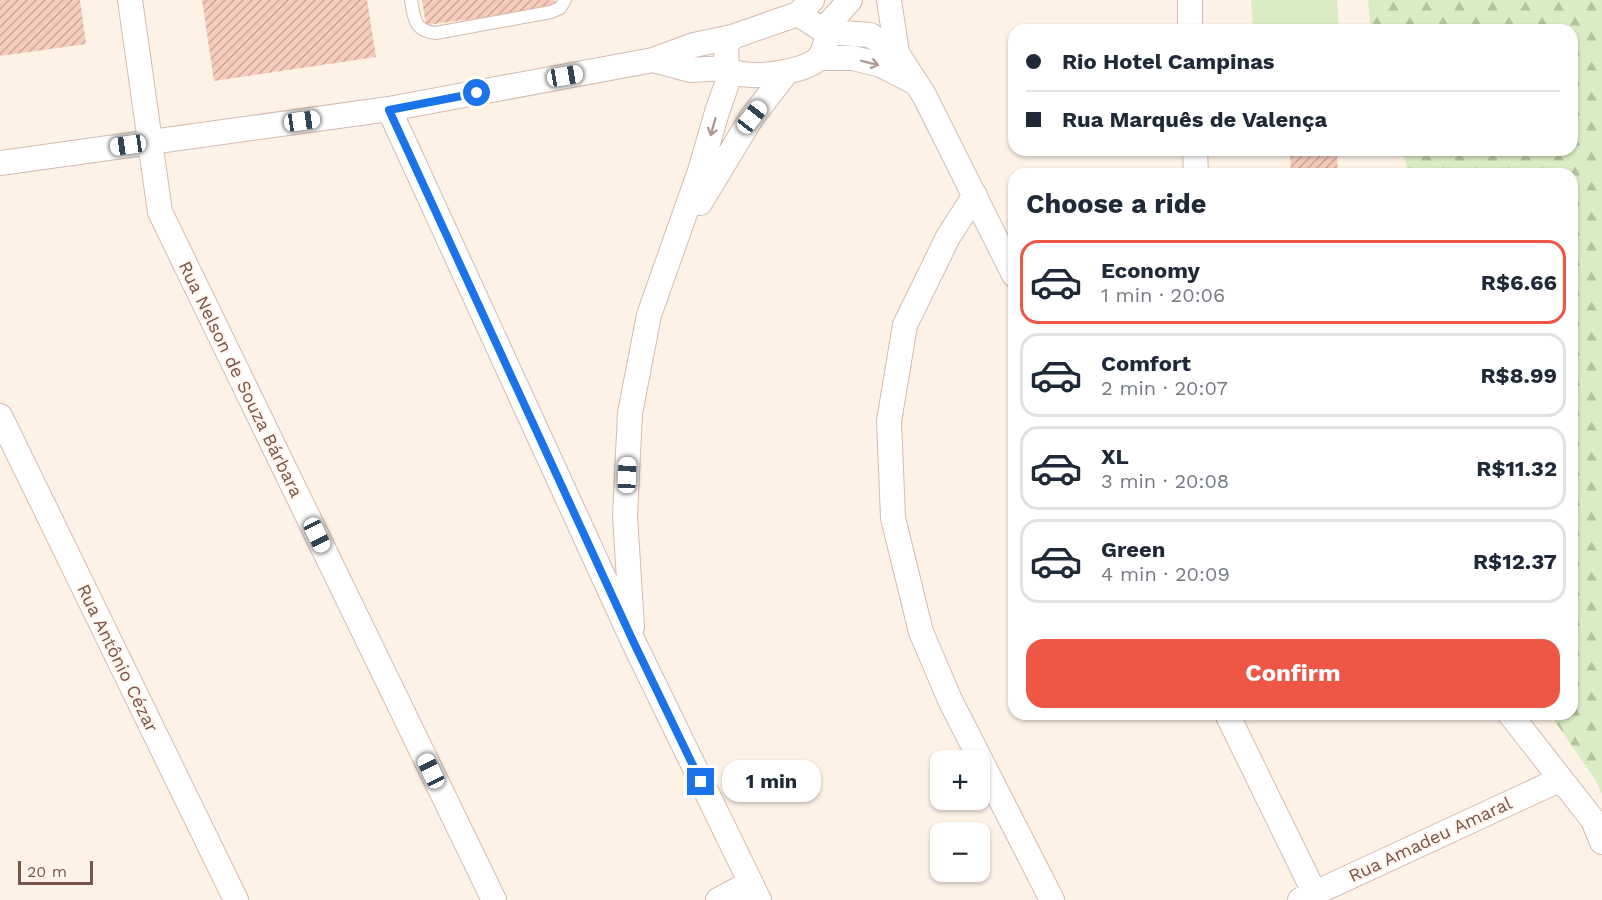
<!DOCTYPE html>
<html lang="en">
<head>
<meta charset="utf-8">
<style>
  :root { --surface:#fff; --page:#f2f2f3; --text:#1f2937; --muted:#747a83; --line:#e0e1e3; --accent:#ee5745 }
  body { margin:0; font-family:"Work Sans",sans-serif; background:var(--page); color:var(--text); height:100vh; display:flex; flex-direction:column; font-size:22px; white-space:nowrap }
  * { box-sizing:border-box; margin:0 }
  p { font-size:20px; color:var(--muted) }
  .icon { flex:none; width:33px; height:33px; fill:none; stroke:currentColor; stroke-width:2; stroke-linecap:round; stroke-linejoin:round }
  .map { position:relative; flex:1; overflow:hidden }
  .side { position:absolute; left:1008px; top:168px; width:570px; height:552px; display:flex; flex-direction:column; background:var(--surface); border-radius:18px; box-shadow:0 2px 4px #0004 }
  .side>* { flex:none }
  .guide { position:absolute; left:1008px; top:24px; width:570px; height:132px; border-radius:18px; box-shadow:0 2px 4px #0004; display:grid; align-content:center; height:132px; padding:0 18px; background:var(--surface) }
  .fabs { position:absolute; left:930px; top:750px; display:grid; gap:12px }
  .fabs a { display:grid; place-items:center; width:60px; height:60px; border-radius:12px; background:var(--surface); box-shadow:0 2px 4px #0004; font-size:30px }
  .scale { position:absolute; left:18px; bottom:15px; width:75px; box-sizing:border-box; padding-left:6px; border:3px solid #795449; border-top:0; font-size:16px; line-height:21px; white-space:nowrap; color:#795449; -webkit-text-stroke:4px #fff6ee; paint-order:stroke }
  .end { position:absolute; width:27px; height:27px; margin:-14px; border:8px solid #1a73e8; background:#fff; box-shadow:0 0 0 3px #fff }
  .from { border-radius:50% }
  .bubble { position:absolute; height:42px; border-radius:18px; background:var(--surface); box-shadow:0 2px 4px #0004; font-size:20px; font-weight:700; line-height:42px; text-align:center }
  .car { position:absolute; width:18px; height:36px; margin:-18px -9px; border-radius:8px; box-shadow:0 0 4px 2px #0007; background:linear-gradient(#fff 24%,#345 0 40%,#fff 0 76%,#345 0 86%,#fff 0) }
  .guide b { display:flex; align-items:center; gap:21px; height:57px; font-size:22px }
  .guide b+b { border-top:2px solid var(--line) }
  .guide i { width:15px; height:15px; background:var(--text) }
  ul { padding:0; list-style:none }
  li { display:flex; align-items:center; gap:18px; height:84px; margin:0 12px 9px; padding:0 6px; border:3px solid var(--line); border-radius:18px }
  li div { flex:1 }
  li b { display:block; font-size:22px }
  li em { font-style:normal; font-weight:700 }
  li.active { border-color:var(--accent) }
  li>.icon { width:54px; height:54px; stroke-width:1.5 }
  h2 { padding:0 18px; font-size:27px; line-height:72px }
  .primary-button { display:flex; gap:12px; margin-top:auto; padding:12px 18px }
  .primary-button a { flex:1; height:69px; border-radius:18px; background:var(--accent); color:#fff; font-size:24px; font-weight:700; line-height:69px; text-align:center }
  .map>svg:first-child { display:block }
</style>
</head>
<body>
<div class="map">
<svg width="1602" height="900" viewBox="0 0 1602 900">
  <defs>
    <pattern id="forest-firs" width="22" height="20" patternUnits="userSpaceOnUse" patternTransform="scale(1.5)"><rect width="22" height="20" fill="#d9ecc3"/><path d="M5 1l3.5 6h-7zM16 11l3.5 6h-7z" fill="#b5c2a0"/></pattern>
    <pattern id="building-hatch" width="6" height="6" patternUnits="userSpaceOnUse" patternTransform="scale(1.5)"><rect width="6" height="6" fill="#f5ccbc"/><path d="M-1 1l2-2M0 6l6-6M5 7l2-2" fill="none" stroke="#cba89b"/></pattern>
  </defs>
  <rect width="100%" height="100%" fill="#fef2e6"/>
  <path fill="#d9ecc3" d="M 1251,0 L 1337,0 L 1339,30 L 1253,30 Z"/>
  <path fill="url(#forest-firs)" d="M 1368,0 L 1602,0 L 1602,794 L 1596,781 L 1550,714 L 1572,714 L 1572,174 L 1409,174 L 1402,150 L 1572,150 L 1572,30 L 1371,30 Z"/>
  <path fill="url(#building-hatch)" d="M 0,0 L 80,0 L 86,44 L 0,56 Z
    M 202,0 L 367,0 L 376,57 L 214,81 Z
    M 422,0 L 554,0 L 560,8 L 426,25 Z
    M 1290,150 L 1337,150 L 1338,174 L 1291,174 Z"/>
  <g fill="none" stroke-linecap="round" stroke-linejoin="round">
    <defs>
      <path id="lane" d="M 411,0 C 414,18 414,31 436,33 L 551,12 L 560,8 L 565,0"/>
      <path id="street" d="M 130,0 L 160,212 L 494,900
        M 812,0 L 798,14 L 732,37 L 726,46 L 727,68 C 743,82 803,73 818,59 C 824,53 827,40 826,32
        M 889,0 L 897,53
        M 1190,0 L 1190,30
        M 798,14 L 826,32 L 870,35 L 897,53 L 924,95 L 1014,275
        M 824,29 L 850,0
        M 819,58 L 853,58 L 881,65 L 914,82
        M 727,68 L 690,70 L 653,60 L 694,45 L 732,37
        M 389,109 L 633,641 L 759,900
        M 1195,150 L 1196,174
        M 0,163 L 389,109 L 653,60
        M 975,195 L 948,237 L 905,325 L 889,421 L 893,518 L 921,632 L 950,700 L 1052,900
        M 700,203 L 752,117 L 787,72
        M 0,416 L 236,900
        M 632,627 L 625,516 L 630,413 L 649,315 L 700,171 L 717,112 L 731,72
        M 1227,714 L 1318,900
        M 1510,714 L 1593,820 L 1602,842
        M 718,900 L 750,883
        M 1300,900 L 1561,779"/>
    </defs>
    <use href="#lane" stroke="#d3baae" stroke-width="14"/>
    <use href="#street" stroke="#d3baae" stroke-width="26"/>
    <use href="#lane" stroke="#fff" stroke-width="12"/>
    <use href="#street" stroke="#fff" stroke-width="24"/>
  </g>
  <defs><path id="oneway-shaft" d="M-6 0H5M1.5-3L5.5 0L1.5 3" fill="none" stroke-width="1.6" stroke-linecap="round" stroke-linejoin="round" transform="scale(1.5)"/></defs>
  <g stroke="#af9892">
    <use href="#oneway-shaft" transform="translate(870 63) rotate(14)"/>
    <use href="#oneway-shaft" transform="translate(713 127) rotate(106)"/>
  </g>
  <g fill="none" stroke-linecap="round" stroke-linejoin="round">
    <path stroke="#1a73e8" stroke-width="8" d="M 477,93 L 389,110 L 633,641 L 701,782"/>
  </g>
  <g text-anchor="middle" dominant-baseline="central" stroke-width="4.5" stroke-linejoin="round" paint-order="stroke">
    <g font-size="18" fill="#795449" stroke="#fff6ee">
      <text transform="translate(241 379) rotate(64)">Rua Nelson de Souza Bárbara</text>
      <text transform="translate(118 658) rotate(64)">Rua Antônio Cézar</text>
      <text transform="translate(1430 839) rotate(-25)">Rua Amadeu Amaral</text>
    </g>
  </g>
</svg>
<div class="fabs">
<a>+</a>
<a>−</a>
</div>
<div class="scale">20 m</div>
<i class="end from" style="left:477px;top:93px"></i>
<i class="end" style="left:701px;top:782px"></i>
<div class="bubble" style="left:722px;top:760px;width:99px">1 min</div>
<i class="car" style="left:565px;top:76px;rotate:80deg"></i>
<i class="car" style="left:752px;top:117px;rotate:38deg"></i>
<i class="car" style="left:302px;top:121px;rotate:82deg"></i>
<i class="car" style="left:128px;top:145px;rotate:262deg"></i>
<i class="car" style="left:627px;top:475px;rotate:2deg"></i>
<i class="car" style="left:317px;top:535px;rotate:154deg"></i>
<i class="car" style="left:431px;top:771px;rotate:334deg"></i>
<div class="guide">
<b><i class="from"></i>Rio Hotel Campinas</b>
<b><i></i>Rua Marquês de Valença</b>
</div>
<section class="side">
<h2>Choose a ride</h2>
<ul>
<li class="active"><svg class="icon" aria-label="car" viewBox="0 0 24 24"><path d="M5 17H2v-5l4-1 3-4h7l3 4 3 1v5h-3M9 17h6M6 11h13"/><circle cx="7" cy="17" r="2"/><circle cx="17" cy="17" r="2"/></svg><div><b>Economy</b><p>1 min · 20:06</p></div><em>R$6.66</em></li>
<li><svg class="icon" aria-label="car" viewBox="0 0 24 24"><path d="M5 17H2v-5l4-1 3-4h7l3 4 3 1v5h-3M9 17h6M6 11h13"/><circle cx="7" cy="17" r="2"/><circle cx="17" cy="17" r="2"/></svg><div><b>Comfort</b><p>2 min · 20:07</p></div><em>R$8.99</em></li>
<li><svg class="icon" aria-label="car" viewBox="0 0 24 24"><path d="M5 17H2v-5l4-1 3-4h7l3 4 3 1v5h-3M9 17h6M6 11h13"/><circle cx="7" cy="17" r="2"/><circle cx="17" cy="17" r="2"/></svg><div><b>XL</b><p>3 min · 20:08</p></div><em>R$11.32</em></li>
<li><svg class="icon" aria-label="car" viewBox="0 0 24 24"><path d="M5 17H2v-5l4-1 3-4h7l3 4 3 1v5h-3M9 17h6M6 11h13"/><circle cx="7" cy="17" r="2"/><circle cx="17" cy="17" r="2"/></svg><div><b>Green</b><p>4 min · 20:09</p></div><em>R$12.37</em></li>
</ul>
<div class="primary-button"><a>Confirm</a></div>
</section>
</div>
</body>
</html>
